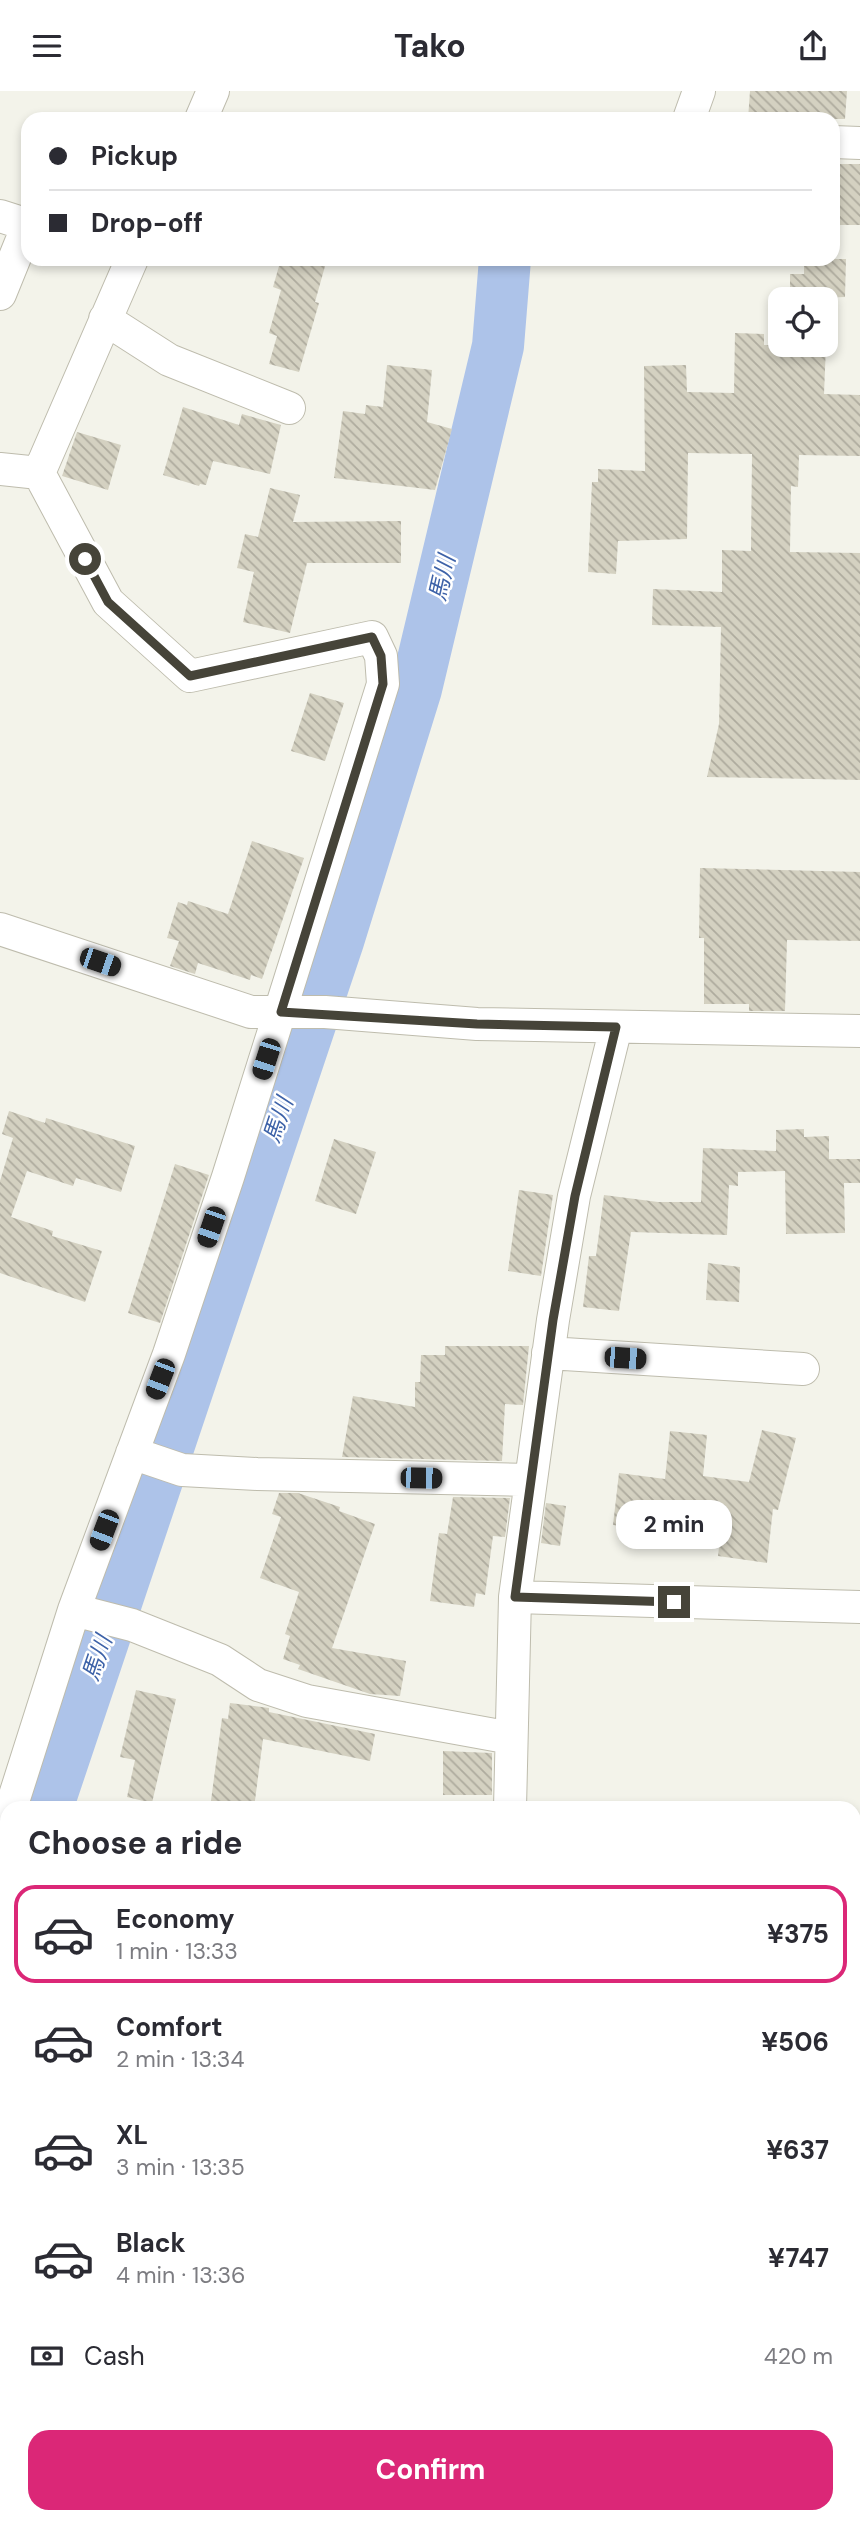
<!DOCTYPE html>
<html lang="en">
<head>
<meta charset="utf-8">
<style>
  :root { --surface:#fff; --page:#f2f2f3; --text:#2b2b33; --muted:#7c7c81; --line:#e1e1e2; --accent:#db2777 }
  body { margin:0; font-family:"DM Sans","Noto Sans JP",sans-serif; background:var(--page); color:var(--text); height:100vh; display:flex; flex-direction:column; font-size:26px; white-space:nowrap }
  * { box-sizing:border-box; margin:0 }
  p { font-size:23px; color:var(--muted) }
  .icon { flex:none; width:38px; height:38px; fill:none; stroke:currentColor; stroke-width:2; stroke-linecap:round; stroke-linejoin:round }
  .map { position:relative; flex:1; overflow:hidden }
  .panel { position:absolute; left:0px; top:1710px; width:861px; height:723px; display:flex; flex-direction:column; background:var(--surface); border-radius:21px 21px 0 0; box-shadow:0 4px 10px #0003 }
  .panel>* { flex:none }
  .hud { position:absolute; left:21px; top:21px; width:819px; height:154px; border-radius:21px; box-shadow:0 4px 10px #0003; display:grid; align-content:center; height:154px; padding:0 28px; background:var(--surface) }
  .buttons { position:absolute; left:768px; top:196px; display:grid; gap:14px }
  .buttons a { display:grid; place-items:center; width:70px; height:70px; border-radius:14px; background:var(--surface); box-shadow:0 4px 10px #0003; font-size:35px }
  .end { position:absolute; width:32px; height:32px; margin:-16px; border:9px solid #464439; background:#fff; box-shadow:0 0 0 4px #fff }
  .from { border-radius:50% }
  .bubble { position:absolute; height:49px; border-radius:21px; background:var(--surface); box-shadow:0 4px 10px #0003; font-size:23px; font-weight:700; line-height:49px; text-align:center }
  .car { position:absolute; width:21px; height:42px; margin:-21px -10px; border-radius:9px; box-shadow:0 0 5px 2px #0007; background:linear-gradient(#222 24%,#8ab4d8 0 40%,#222 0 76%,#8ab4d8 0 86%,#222 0) }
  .hud b { display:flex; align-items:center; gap:24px; height:66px; font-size:26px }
  .hud b+b { border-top:2px solid var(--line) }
  .hud i { width:18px; height:18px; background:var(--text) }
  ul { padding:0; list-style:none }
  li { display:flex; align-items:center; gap:21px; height:98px; margin:0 14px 10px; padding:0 14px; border:4px solid transparent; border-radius:21px }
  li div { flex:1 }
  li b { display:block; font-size:26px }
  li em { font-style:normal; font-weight:700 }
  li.on { border-color:var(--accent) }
  li>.icon { width:63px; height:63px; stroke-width:1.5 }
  h2 { padding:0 28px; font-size:32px; line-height:84px }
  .pay { display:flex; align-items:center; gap:18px; height:77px; padding:0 28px; font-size:26px }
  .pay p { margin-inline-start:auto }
  .button { display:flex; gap:14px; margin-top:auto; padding:14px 28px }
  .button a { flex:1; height:80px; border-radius:21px; background:var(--accent); color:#fff; font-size:28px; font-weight:700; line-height:80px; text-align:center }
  header { display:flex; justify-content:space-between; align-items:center; height:91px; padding:0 28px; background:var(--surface); font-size:32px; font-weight:700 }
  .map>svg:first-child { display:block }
</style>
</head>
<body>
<header><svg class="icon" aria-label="menu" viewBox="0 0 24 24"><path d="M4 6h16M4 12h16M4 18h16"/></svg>Tako<svg class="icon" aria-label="share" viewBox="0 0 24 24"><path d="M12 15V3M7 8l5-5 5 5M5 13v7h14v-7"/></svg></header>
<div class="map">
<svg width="860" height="2431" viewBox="0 0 860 2431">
  <defs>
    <pattern id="building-back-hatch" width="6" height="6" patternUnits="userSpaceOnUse" patternTransform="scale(1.75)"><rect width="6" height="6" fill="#d4d1c1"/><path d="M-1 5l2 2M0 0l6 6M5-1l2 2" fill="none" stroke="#aeab9e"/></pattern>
  </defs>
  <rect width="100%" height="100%" fill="#f3f3ea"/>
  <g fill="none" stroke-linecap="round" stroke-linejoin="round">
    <path stroke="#adc3e9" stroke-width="52" d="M 47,1717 L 338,850 L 416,598 L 498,255 L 505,168
      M 0,1857 L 7,1836"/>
  </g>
  <path fill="url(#building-back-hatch)" d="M 750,0 L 847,0 L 845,28 L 748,28 Z
    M 833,73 L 860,73 L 860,134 L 833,134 Z
    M 281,168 L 327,168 L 315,211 L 319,212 L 299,281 L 269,273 L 277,245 L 269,242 L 281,199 L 273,196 Z
    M 804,168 L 846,168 L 845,206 L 790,208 L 790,183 L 804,183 Z
    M 735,242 L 764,243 L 764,254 L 826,254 L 824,303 L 860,304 L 860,365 L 799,364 L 798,396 L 791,395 L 790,461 L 860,462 L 860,689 L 707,686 L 719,633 L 721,536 L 652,534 L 653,498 L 722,501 L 722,459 L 751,460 L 752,363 L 688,362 L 687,448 L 618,450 L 616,483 L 588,481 L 592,391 L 598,391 L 598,378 L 645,380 L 644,275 L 686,274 L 687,301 L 734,302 Z
    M 387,274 L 432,279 L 427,331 L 452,338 L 435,399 L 334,387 L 343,320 L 365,323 L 366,314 L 383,316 Z
    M 183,316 L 239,334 L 242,323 L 281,334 L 270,383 L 213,370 L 206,394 L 200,393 L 199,395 L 163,384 Z
    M 77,341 L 121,354 L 108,399 L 62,385 Z
    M 270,397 L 300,404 L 293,431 L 401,430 L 401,472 L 307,472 L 290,542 L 243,531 L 254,481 L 237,477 L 245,443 L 258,446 Z
    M 310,602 L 344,612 L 325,670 L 291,660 Z
    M 252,750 L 304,767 L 262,888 L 251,884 L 250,889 L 198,872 L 195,883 L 170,875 L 179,850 L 167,847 L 178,811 L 187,814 L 188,810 L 228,823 Z
    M 700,777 L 860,781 L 860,850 L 787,849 L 785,920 L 749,920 L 749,913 L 704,913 L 704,847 L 699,847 Z
    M 9,1020 L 45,1032 L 46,1027 L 135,1055 L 121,1101 L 76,1087 L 73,1095 L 27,1080 L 11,1126 L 53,1140 L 52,1145 L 102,1160 L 85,1211 L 0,1182 L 0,1090 L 13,1047 L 2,1043 Z
    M 804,1038 L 804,1046 L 829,1045 L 829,1068 L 860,1068 L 860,1092 L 844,1092 L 845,1142 L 786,1143 L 785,1080 L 738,1081 L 738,1095 L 729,1094 L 727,1144 L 631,1141 L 619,1220 L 583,1216 L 589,1165 L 596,1165 L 604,1104 L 658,1111 L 701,1111 L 703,1057 L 776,1060 L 776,1039 Z
    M 334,1048 L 376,1061 L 356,1123 L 315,1110 Z
    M 175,1073 L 209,1084 L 160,1232 L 128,1222 Z
    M 519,1099 L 553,1104 L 541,1185 L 508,1180 Z
    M 708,1172 L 740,1176 L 739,1211 L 706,1209 Z
    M 445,1255 L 529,1255 L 523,1314 L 505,1313 L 502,1370 L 342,1366 L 353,1305 L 415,1316 L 415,1291 L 420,1291 L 421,1264 L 445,1264 Z
    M 762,1339 L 796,1347 L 778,1419 L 773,1418 L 767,1472 L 718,1465 L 720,1447 L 613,1434 L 619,1382 L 665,1388 L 670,1340 L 707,1344 L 703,1385 L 749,1391 Z
    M 279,1402 L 298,1402 L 340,1416 L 339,1420 L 375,1433 L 332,1557 L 406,1570 L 400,1605 L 370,1603 L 298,1578 L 300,1574 L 283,1568 L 290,1545 L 285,1543 L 299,1501 L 260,1487 L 281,1426 L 272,1423 Z
    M 453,1406 L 510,1407 L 505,1446 L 493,1445 L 485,1504 L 476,1502 L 474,1516 L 430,1510 L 439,1442 L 447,1443 Z
    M 546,1412 L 566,1415 L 560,1455 L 541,1452 Z
    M 136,1599 L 176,1608 L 152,1712 L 127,1706 L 135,1669 L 120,1666 Z
    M 230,1612 L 269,1617 L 269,1621 L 375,1643 L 370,1670 L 263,1648 L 254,1717 L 210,1717 L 222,1627 L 228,1628 Z
    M 443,1660 L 492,1662 L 492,1704 L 443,1704 Z"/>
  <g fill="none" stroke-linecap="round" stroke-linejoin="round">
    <defs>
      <path id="minor" d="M 201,28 L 213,0
        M 689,28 L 699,0
        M 833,51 L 860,52
        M 0,125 L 28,134
        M 0,203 L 28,134
        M 105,228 L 169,269 L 289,317
        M 0,378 L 39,382
        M 0,838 L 251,921 L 325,921 L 477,933 L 860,940
        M 548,1262 L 803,1278
        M 132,1362 L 182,1379 L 257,1383 L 531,1389
        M 515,1506 L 860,1516
        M 74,1519 L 132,1534 L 220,1569 L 258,1594 L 307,1610 L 511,1647
        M 11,1717 L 74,1519 L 169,1263 L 228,1086 L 383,593 L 381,565 L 372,546 L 190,585 L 108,511 L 39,382 L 132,168
        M 510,1717 L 515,1506 L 553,1229 L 574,1105 L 616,936
        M 0,1752 L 7,1730
        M 0,2213 L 7,2216
        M 854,2407 L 860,2407
        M 246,2431 L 246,2426
        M 750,2431 L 750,2426"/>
      <path id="trunk" d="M 854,2156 L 860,2155
        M 854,2226 L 860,2225
        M 0,2349 L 7,2347
        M 0,2383 L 7,2381
        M 40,2431 L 60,2426
        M 186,2431 L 207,2426"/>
    </defs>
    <use href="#minor" stroke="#bebcad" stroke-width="34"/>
    <use href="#trunk" stroke="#cdbb4a" stroke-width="41"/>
    <use href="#minor" stroke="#fff" stroke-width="32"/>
    <use href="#trunk" stroke="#f2e88e" stroke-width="38"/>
  </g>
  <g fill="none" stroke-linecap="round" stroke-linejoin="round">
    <path stroke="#464439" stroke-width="9" d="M 85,468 L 108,511 L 190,585 L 372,546 L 381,565 L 383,593 L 281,921 L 477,933 L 616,936 L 575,1105 L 553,1229 L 515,1506 L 674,1511"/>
  </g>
  <g text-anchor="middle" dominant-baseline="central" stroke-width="5" stroke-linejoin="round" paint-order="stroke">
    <g font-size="23" font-style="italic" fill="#3d62a8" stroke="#fff">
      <text transform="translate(442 487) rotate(-77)">馬川</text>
      <text transform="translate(278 1029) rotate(-71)">馬川</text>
      <text transform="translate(97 1567) rotate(-71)">馬川</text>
    </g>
  </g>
</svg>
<div class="buttons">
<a><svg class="icon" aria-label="locate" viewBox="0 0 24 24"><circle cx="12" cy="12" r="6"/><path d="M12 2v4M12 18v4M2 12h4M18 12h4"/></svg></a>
</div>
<i class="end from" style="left:85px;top:468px"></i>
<i class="end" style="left:674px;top:1511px"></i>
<div class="bubble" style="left:616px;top:1409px;width:116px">2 min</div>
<i class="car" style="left:100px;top:871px;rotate:109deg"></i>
<i class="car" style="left:266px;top:968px;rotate:198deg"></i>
<i class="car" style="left:211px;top:1136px;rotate:199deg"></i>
<i class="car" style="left:625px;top:1267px;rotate:94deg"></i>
<i class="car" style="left:160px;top:1288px;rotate:201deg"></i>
<i class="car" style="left:421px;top:1387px;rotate:91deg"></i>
<i class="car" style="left:104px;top:1439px;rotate:201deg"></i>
<div class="hud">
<b><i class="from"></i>Pickup</b>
<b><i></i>Drop-off</b>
</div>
<section class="panel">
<h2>Choose a ride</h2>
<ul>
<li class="on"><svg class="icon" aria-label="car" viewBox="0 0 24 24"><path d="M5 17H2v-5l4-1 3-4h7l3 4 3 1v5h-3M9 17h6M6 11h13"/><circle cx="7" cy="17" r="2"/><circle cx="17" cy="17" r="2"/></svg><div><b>Economy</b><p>1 min · 13:33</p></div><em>¥375</em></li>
<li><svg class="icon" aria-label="car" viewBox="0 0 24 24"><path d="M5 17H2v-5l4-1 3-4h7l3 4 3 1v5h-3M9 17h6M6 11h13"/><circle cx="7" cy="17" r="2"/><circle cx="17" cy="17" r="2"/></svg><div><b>Comfort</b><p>2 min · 13:34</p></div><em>¥506</em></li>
<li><svg class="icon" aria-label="car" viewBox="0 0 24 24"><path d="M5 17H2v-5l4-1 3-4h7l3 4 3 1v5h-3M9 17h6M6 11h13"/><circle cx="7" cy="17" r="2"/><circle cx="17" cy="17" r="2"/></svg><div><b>XL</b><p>3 min · 13:35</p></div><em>¥637</em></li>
<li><svg class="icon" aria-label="car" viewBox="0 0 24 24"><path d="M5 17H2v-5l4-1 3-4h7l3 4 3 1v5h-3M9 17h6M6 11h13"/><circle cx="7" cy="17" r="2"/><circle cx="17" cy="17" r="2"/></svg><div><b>Black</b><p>4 min · 13:36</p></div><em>¥747</em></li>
</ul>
<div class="pay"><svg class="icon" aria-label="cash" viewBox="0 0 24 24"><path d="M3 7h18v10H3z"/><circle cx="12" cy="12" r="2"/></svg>Cash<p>420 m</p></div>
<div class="button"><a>Confirm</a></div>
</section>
</div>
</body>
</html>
